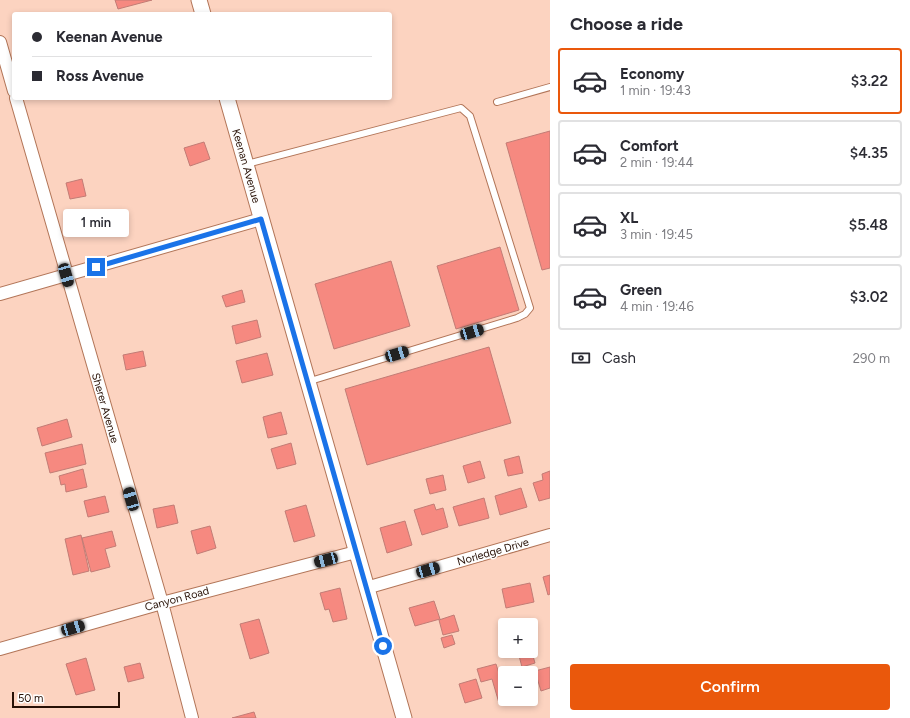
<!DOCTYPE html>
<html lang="en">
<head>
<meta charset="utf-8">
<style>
  :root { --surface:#fff; --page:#f2f2f3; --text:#2b2b33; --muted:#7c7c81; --line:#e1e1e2; --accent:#ea580c }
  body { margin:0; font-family:Figtree,sans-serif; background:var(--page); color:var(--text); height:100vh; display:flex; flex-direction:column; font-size:15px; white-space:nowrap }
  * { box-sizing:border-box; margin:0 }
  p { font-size:13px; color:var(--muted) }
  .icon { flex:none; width:22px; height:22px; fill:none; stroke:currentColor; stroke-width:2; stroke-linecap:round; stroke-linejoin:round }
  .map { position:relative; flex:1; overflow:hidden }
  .details { display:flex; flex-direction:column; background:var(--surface); width:360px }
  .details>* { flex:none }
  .top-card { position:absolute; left:12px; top:12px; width:380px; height:88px; border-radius:4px; box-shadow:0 2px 6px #0003; display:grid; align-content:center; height:88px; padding:0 20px; background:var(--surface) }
  .fabs { position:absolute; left:498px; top:618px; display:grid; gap:8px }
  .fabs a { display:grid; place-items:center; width:40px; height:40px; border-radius:4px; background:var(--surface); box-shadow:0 2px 6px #0003; font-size:20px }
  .scale { position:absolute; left:12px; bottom:10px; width:108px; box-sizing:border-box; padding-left:4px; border:2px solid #271005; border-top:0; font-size:11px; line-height:14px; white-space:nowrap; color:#271005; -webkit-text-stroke:3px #fefefe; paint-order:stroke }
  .end { position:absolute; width:18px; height:18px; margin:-9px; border:5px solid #1a73e8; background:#fff; box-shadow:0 0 0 2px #fff }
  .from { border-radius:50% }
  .bubble { position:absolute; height:28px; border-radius:4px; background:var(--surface); box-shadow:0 2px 6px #0003; font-size:13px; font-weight:600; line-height:28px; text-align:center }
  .car { position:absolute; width:12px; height:24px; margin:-12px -6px; border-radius:5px; box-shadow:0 0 3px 1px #0007; background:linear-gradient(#222 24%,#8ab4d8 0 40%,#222 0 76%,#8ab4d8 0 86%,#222 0) }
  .top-card b { display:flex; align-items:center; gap:14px; height:38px; font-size:15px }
  .top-card b+b { border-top:1px solid var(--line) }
  .top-card i { width:10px; height:10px; background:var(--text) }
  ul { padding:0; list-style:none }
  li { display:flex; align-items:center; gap:12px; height:66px; margin:0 8px 6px; padding:0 12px; border:2px solid var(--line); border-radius:4px }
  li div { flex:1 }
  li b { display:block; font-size:15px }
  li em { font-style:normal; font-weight:600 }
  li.active { border-color:var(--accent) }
  li>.icon { width:36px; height:36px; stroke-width:1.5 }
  h2 { padding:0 20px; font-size:18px; line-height:48px }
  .pay { display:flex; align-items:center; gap:10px; height:44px; padding:0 20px; font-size:15px }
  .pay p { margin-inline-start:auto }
  .action { display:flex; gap:8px; margin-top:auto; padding:8px 20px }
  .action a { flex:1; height:46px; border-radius:4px; background:var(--accent); color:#fff; font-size:16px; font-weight:600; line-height:46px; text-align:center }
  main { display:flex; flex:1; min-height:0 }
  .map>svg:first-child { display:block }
</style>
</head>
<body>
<main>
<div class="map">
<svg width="550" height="718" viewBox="0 0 550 718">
  <rect width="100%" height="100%" fill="#fcd3c0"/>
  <path fill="#f68980" stroke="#c27c75" d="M 115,0 L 152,0 L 118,9 Z
    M 550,131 L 550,268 L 542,270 L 506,143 Z
    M 204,142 L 210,159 L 190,166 L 184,148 Z
    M 82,179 L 86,196 L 70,199 L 66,183 Z
    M 500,247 L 519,310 L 456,329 L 437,266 Z
    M 391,261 L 410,326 L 334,349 L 315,284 Z
    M 242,290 L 245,302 L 226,307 L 222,296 Z
    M 257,320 L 261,337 L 236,344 L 232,326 Z
    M 489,347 L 511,423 L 367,465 L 345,389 Z
    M 143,351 L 146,366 L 126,370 L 123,355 Z
    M 267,353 L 273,375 L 242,383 L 236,361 Z
    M 281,412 L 287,434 L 268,438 L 263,417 Z
    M 67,419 L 72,437 L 42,446 L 37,428 Z
    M 291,443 L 296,464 L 277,469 L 271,449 Z
    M 82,444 L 86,464 L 50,473 L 45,453 Z
    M 519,456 L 523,473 L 508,476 L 504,460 Z
    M 480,461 L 485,478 L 468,483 L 463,466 Z
    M 83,469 L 87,487 L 66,492 L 65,484 L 61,485 L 59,476 Z
    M 550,471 L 550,498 L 539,501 L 533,483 L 543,480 L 542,474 Z
    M 443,475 L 446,490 L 430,494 L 426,479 Z
    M 521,488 L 527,507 L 500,515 L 495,496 Z
    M 105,496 L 109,512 L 88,517 L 84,501 Z
    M 484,498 L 489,518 L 459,526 L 453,507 Z
    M 434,504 L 436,510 L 443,508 L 448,527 L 422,535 L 414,510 Z
    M 174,505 L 178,523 L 157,528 L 153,509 Z
    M 306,505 L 315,536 L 294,542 L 285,511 Z
    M 405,521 L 412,545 L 387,553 L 380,528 Z
    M 210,526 L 216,548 L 197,554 L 191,531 Z
    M 112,531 L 116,546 L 105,549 L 110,567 L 91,572 L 82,538 Z
    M 81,535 L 89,571 L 73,575 L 65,539 Z
    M 550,575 L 550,594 L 548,595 L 543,577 Z
    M 530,583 L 534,602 L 506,608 L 502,589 Z
    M 340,588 L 347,619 L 333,622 L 329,609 L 325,610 L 320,593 Z
    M 434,601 L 440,619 L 415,626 L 409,608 Z
    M 454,615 L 459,631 L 443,635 L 439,620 Z
    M 259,619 L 269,653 L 250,659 L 240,624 Z
    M 452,635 L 455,644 L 444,648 L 441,638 Z
    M 531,649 L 535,663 L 522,667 L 518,652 L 531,651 Z
    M 86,658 L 95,690 L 76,695 L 66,664 Z
    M 140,663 L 144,678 L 128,682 L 124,667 Z
    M 496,664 L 501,680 L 505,679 L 505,699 L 511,699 L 499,703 L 492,679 L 481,682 L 477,669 Z
    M 550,667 L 550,688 L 541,691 L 535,671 Z
    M 476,679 L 482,698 L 465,703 L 459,684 Z
    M 254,712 L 256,718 L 232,718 Z"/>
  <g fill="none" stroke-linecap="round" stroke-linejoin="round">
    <defs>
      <path id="service" d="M 497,102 L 550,87
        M 247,164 L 461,108 L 470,116 L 530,308 L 525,314 L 517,318 L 307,382"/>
      <path id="minor" d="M 0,42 L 14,91
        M 16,98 L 162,603 L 192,718
        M 0,294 L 261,219
        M 366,588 L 550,535
        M 0,649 L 162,603 L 356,552"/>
      <path id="tertiary" d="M 199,0 L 203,14
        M 227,98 L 404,718"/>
    </defs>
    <use href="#service" stroke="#b27558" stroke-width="8"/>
    <use href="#minor" stroke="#b27558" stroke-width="14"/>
    <use href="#tertiary" stroke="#b27558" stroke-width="17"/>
    <use href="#service" stroke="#fff" stroke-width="6"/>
    <use href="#minor" stroke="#fff" stroke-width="12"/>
    <use href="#tertiary" stroke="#fff" stroke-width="15"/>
  </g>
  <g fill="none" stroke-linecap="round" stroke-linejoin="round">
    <path stroke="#1a73e8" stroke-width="5" d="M 96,267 L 261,219 L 383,646"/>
  </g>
  <g text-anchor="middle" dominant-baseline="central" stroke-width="3" stroke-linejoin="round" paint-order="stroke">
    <g font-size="11" fill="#271005" stroke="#fefefe">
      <text transform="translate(246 166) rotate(74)">Keenan Avenue</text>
      <text transform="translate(105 408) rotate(74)">Sherer Avenue</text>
      <text transform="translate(493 552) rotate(-16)">Norledge Drive</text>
      <text transform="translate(177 599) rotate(-15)">Canyon Road</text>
    </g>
  </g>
</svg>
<div class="fabs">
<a>+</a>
<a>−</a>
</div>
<div class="scale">50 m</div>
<i class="end from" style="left:383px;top:646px"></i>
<i class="end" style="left:96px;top:267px"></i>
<div class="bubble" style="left:63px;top:209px;width:66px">1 min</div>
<i class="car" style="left:66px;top:275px;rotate:164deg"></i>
<i class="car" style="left:472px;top:332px;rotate:73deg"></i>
<i class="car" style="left:397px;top:354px;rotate:73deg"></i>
<i class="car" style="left:131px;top:499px;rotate:344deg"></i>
<i class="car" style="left:326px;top:560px;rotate:255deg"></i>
<i class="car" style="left:428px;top:570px;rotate:74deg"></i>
<i class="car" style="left:73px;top:628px;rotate:74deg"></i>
<div class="top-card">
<b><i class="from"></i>Keenan Avenue</b>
<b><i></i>Ross Avenue</b>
</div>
</div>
<section class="details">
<h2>Choose a ride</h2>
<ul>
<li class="active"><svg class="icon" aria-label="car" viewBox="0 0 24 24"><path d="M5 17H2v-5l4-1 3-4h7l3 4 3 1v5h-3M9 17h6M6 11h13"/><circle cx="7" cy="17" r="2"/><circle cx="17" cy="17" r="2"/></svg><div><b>Economy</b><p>1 min · 19:43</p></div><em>$3.22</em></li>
<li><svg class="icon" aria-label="car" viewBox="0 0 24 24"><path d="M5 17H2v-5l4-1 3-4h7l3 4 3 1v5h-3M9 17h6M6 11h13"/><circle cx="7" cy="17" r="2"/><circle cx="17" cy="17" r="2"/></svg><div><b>Comfort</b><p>2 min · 19:44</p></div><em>$4.35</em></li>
<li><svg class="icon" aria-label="car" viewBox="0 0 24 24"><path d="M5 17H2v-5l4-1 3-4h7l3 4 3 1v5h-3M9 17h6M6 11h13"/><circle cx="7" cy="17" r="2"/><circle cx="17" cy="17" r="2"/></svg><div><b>XL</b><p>3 min · 19:45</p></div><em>$5.48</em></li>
<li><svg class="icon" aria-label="car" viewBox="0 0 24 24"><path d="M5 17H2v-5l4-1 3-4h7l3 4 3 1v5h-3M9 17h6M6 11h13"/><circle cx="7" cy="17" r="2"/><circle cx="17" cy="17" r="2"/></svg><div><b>Green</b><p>4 min · 19:46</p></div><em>$3.02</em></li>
</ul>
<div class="pay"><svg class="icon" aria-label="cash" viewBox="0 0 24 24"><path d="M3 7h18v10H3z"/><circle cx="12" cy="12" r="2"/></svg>Cash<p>290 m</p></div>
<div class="action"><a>Confirm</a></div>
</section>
</main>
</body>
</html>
